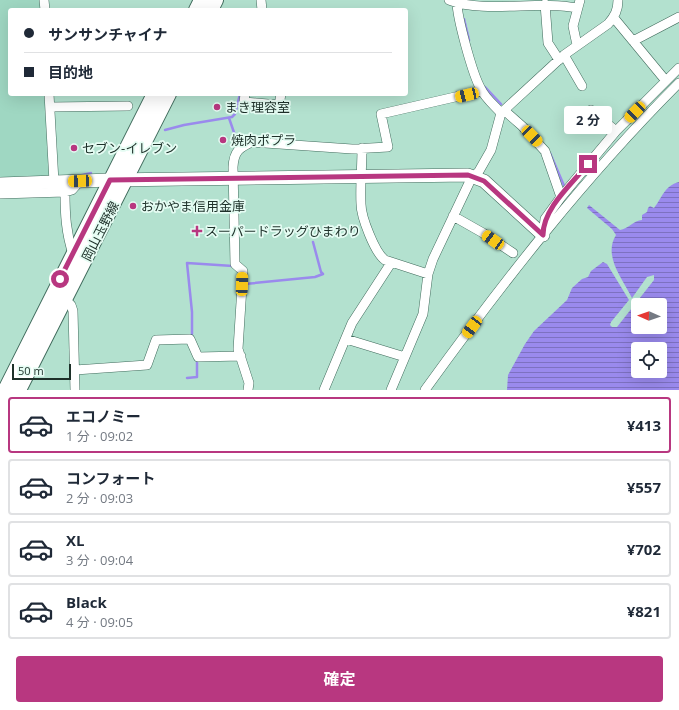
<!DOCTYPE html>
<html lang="ja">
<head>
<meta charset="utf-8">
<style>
  :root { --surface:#fff; --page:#f6f6f7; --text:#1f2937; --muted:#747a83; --line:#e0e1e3; --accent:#b83780 }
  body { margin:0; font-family:"Open Sans","Noto Sans JP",sans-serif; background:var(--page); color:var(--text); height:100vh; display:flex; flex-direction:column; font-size:15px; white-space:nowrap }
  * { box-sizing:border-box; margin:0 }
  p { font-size:13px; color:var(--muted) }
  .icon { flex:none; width:22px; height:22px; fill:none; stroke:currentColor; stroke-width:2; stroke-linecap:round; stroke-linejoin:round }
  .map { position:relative; height:390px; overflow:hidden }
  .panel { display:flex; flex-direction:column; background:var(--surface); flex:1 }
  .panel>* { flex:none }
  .guide { position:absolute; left:8px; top:8px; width:400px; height:88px; border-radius:4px; box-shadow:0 4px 16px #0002; display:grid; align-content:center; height:88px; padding:0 16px; background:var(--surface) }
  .needle { width:26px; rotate:272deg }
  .tools { position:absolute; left:631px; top:298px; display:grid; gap:8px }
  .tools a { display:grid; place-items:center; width:36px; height:36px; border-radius:4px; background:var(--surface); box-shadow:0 4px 16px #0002; font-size:20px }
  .scale { position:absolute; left:12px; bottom:10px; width:59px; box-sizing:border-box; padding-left:4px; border:2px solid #1d3029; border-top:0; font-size:11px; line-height:14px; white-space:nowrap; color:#1d3029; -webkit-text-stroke:3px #e5fcf3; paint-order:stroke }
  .end { position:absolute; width:18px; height:18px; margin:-9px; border:5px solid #b83780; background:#fff; box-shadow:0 0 0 2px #fff }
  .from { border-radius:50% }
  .bubble { position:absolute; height:28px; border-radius:4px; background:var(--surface); box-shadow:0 4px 16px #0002; font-size:13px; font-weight:700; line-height:28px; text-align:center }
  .car { position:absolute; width:12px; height:24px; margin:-12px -6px; border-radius:5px; box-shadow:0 0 3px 1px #0007; background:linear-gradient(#f5c518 24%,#345 0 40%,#f5c518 0 76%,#345 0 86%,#f5c518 0) }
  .guide b { display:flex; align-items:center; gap:14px; height:38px; font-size:15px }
  .guide b+b { border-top:1px solid var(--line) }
  .guide i { width:10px; height:10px; background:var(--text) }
  ul { padding:7px 0 0; list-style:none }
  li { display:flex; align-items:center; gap:12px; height:56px; margin:0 8px 6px; padding:0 8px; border:2px solid var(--line); border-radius:4px }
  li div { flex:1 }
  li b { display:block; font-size:15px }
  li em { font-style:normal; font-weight:700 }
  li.current { border-color:var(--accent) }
  li>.icon { width:36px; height:36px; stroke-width:1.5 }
  .primary-button { display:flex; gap:8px; margin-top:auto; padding:8px 16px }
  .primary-button a { flex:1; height:46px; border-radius:4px; background:var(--accent); color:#fff; font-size:16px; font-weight:700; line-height:46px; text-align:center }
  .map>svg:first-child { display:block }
</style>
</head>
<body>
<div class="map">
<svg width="679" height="390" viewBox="0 0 679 390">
  <defs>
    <pattern id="water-rules" width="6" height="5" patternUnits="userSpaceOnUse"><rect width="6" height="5" fill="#9a8aed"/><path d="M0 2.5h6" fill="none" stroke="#7d71c0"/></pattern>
  </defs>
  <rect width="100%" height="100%" fill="#b3e1cf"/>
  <path fill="#9fd7c2" d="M 0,0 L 41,0 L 42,10 L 10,10 L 10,94 L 47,94 L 51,177 L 0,178 Z"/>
  <path fill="url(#water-rules)" fill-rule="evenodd" d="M 679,182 L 679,390 L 507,390 L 508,375 L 525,344 L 534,331 L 567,300 L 572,288 L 582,279 L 588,277 L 591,271 L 603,262 L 607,264 L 629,300 L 611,322 L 610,325 L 612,327 L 617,327 L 654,280 L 654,275 L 647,277 L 632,298 C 622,278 603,256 616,235 L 612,229 L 587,208 L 589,205 L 620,230 C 628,229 634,220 642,220 L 642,215 L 647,212 L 648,208 L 650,206 L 654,208 C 662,198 664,186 679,182 ZM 638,305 L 660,305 L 660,327 L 638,327 ZM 638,349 L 660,349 L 660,371 L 638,371 Z"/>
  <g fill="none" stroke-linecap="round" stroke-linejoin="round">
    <path stroke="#9a8aed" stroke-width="2.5" d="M 464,19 L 469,40
      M 485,87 L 501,104
      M 229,118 L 239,147
      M 165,130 L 184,125 L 232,117 L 235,114 L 240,94
      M 550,153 L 565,188
      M 78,176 L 91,173
      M 245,284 L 315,277 L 323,274 L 321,272 L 313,242
      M 192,334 L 192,312 L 187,263 L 233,266
      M 187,378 L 197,377 L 197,362"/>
    <defs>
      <path id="street" d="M 44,0 L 45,10
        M 261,0 L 262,10
        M 449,0 C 485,14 539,0 577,8
        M 457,0 C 456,15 473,76 481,89 C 485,98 494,105 501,113
        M 545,4 L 548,43 L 559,60
        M 614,18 L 666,81
        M 633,41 L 679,17
        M 577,45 L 573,26 L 580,0
        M 564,55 L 582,86
        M 49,94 L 54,182
        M 245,94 L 244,102 L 279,105 L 281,94
        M 50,107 L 128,106
        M 591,110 L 616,131
        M 505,111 L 522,126 L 545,151 L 561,197
        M 362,148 C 362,167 360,186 361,204 C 361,217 375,253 385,260 L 428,274
        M 65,192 C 65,214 66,233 73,254
        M 0,194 L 65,192 L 72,190 L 80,181
        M 453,216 L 483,233 L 513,253
        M 543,235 L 545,219 L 561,197 L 616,131 L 679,68
        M 61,296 L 71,305 L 73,311 L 75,390
        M 346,339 L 405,357
        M 75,370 L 147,365 L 156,340 L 190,339 L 198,357 L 241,356
        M 248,390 L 249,383 L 238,349 L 243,271 L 235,264 L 233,167 C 234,151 239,148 252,142 L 352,149 L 388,147 L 381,114 L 481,91
        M 324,390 L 352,323 L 391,263
        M 391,390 L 423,314 L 428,274 L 433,259 L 470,181 L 479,171 L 491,150 L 501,113 L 564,55 L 608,24 C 615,16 618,10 618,0
        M 425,390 C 503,282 585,177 679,83"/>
      <path id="secondary" d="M 0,184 L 110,180 L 468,175 L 484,181 L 543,235"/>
      <path id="primary" d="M 196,10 L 201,0
        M 211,10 L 216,0
        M 5,390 L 154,94
        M 19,390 L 169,94"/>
    </defs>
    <use href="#street" stroke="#416c5d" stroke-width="10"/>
    <use href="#secondary" stroke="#416c5d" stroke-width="14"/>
    <use href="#primary" stroke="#416c5d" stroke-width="16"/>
    <use href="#street" stroke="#fff" stroke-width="9"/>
    <use href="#secondary" stroke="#fff" stroke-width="13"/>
    <use href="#primary" stroke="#fff" stroke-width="14"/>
  </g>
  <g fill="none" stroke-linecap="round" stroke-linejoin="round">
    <path stroke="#b83780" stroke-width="5" d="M 60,279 L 110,180 L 468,175 L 484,181 L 543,235 C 543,208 572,184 588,164"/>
  </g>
  <g fill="#b83780" stroke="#e5fcf3" stroke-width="1.5">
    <circle cx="217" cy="107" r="4"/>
    <circle cx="223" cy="140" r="4"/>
    <circle cx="74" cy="148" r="4"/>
    <circle cx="133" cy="206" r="4"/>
    <path d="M195 225h4v4h4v4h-4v4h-4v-4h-4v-4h4z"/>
  </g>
  <g text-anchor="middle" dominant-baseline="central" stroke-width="3.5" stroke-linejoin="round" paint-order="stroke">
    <g font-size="13" fill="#1d3029" stroke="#e5fcf3" text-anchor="start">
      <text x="225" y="107">まき理容室</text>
      <text x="231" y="140">焼肉ポプラ</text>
      <text x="82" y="148">セブン-イレブン</text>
      <text x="141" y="206">おかやま信用金庫</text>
      <text x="205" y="231">スーパードラッグひまわり</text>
    </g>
    <g font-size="13" fill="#1d3029" stroke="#e5fcf3">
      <text transform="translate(100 231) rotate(-63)">岡山玉野線</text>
    </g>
  </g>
</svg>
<div class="tools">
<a><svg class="needle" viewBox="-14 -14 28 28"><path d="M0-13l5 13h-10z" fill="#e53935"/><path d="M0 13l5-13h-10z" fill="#747a83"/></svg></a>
<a><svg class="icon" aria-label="locate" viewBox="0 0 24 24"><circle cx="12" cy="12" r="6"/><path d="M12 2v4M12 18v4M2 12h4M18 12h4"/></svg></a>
</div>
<div class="scale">50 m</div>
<i class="end from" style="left:60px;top:279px"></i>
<i class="end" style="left:588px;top:164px"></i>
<div class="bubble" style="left:564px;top:106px;width:48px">2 分</div>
<i class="car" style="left:467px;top:95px;rotate:257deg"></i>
<i class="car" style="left:635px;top:112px;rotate:224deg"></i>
<i class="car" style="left:532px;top:136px;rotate:136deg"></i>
<i class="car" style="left:80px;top:181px;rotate:268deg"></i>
<i class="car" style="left:493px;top:240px;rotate:305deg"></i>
<i class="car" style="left:242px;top:284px;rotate:2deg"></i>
<i class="car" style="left:472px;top:327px;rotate:217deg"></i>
<div class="guide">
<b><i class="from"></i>サンサンチャイナ</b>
<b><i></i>目的地</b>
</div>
</div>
<section class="panel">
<ul>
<li class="current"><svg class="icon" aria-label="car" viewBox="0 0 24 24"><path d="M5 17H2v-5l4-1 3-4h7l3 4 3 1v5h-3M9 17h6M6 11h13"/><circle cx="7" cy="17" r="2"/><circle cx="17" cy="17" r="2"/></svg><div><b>エコノミー</b><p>1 分 · 09:02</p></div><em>¥413</em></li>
<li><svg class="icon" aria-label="car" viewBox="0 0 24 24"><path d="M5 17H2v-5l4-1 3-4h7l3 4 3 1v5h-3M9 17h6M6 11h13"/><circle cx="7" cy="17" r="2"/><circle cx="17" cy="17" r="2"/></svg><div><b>コンフォート</b><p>2 分 · 09:03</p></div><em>¥557</em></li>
<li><svg class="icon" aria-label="car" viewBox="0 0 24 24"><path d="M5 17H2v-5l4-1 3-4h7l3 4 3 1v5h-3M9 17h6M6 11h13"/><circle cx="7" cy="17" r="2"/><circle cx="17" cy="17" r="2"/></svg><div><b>XL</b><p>3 分 · 09:04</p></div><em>¥702</em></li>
<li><svg class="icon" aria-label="car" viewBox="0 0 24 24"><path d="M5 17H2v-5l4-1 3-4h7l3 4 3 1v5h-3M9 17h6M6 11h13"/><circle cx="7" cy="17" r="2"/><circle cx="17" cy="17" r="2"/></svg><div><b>Black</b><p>4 分 · 09:05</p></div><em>¥821</em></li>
</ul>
<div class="primary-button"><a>確定</a></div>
</section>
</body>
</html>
